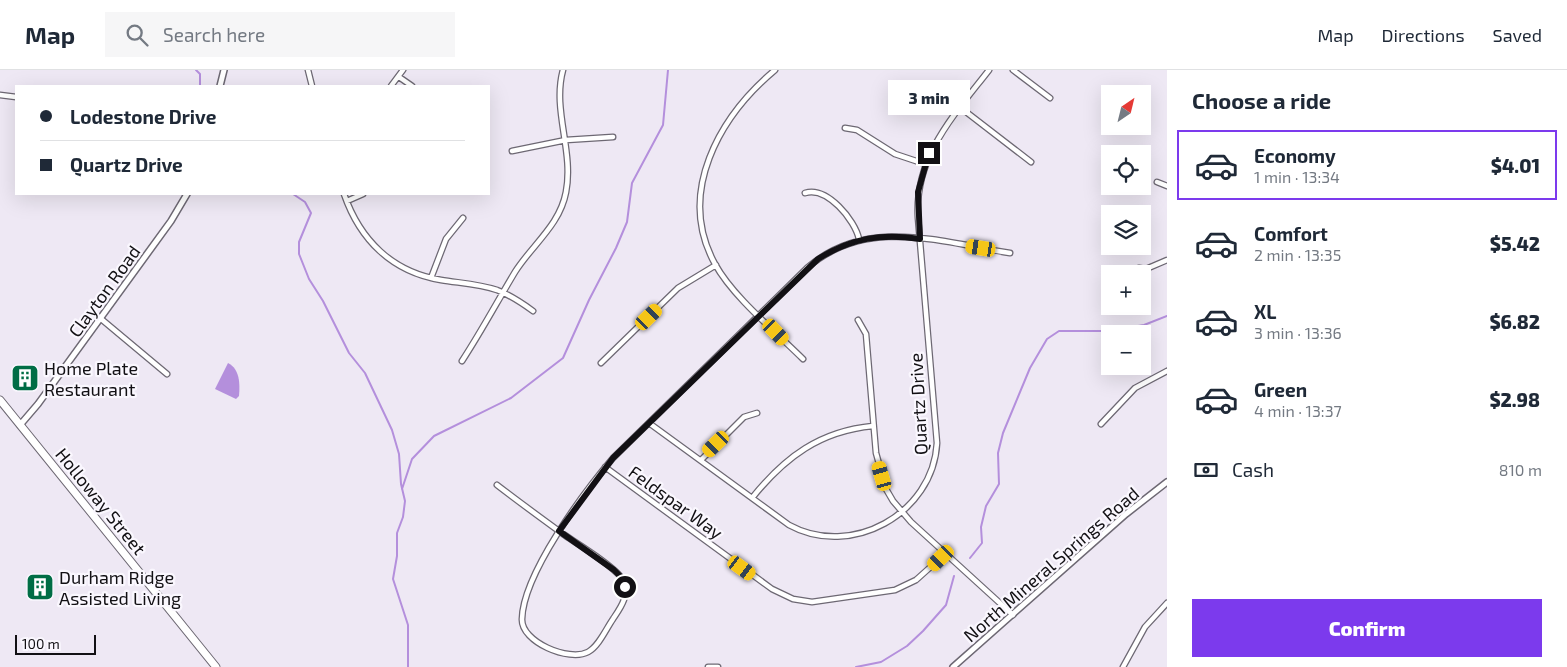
<!DOCTYPE html>
<html lang="en">
<head>
<meta charset="utf-8">
<style>
  :root { --surface:#fff; --page:#f6f6f7; --text:#1f2937; --muted:#747a83; --line:#e0e1e3; --accent:#7c3aed }
  body { margin:0; font-family:"Exo 2",sans-serif; background:var(--page); color:var(--text); height:100vh; display:flex; flex-direction:column; font-size:19px; white-space:nowrap }
  * { box-sizing:border-box; margin:0 }
  p { font-size:16px; color:var(--muted) }
  .icon { flex:none; width:28px; height:28px; fill:none; stroke:currentColor; stroke-width:2; stroke-linecap:round; stroke-linejoin:round }
  .map { position:relative; flex:1; overflow:hidden }
  .sheet { display:flex; flex-direction:column; background:var(--surface); width:400px }
  .sheet>* { flex:none }
  .guide { position:absolute; left:15px; top:15px; width:475px; height:110px; border-radius:0px; box-shadow:0 5px 20px #0002; display:grid; align-content:center; height:110px; padding:0 25px; background:var(--surface) }
  .needle { width:32px; rotate:35deg }
  .fabs { position:absolute; left:1101px; top:15px; display:grid; gap:10px }
  .fabs a { display:grid; place-items:center; width:50px; height:50px; border-radius:0px; background:var(--surface); box-shadow:0 5px 20px #0002; font-size:25px }
  .scale { position:absolute; left:15px; bottom:12px; width:81px; box-sizing:border-box; padding-left:5px; border:2px solid #121014; border-top:0; font-size:14px; line-height:18px; white-space:nowrap; color:#121014; -webkit-text-stroke:4px #faf7fe; paint-order:stroke }
  .end { position:absolute; width:22px; height:22px; margin:-11px; border:6px solid #121014; background:#fff; box-shadow:0 0 0 2px #fff }
  .from { border-radius:50% }
  .bubble { position:absolute; height:35px; border-radius:0px; background:var(--surface); box-shadow:0 5px 20px #0002; font-size:16px; font-weight:800; line-height:35px; text-align:center }
  .car { position:absolute; width:15px; height:30px; margin:-15px -8px; border-radius:6px; box-shadow:0 0 4px 1px #0007; background:linear-gradient(#f5c518 24%,#345 0 40%,#f5c518 0 76%,#345 0 86%,#f5c518 0) }
  .guide b { display:flex; align-items:center; gap:18px; height:48px; font-size:19px }
  .guide b+b { border-top:1px solid var(--line) }
  .guide i { width:12px; height:12px; background:var(--text) }
  ul { padding:0; list-style:none }
  li { display:flex; align-items:center; gap:15px; height:70px; margin:0 10px 8px; padding:0 15px; border:2px solid transparent; border-radius:0px }
  li div { flex:1 }
  li b { display:block; font-size:19px }
  li em { font-style:normal; font-weight:800 }
  li.active { border-color:var(--accent) }
  li>.icon { width:45px; height:45px; stroke-width:1.5 }
  h2 { padding:0 25px; font-size:22px; line-height:60px }
  .pay { display:flex; align-items:center; gap:12px; height:55px; padding:0 25px; font-size:19px }
  .pay p { margin-inline-start:auto }
  .button { display:flex; gap:10px; margin-top:auto; padding:10px 25px }
  .button a { flex:1; height:58px; border-radius:0px; background:var(--accent); color:#fff; font-size:20px; font-weight:800; line-height:58px; text-align:center }
  header { display:flex; align-items:center; gap:30px; box-sizing:border-box; height:70px; padding:0 25px; background:var(--surface); border-bottom:1px solid var(--line) }
  header strong { font-size:24px }
  nav { display:flex; gap:28px; margin-inline-start:auto; font-size:18px }
  .search { width:350px; height:45px; background:var(--page); display:flex; align-items:center; gap:12px; box-sizing:border-box; padding:0 18px; border-radius:0px; color:var(--muted); font-size:19px }
  main { display:flex; flex:1; min-height:0 }
  .map>svg:first-child { display:block }
</style>
</head>
<body>
<header>
<strong>Map</strong>
<div class="search"><svg class="icon" aria-label="search" viewBox="0 0 24 24"><circle cx="10" cy="10" r="6"/><path d="M15 15l6 6"/></svg>Search here</div>
<nav><a>Map</a><a>Directions</a><a>Saved</a></nav>
</header>
<main>
<div class="map">
<svg width="1167" height="597" viewBox="0 0 1167 597">
  <rect width="100%" height="100%" fill="#eee8f4"/>
  <path fill="#b48fdc" d="M 228,293 C 240,299 240,314 239,326 L 236,329 L 215,319 Z"/>
  <g fill="none" stroke-linecap="round" stroke-linejoin="round">
    <path stroke="#b48fdc" stroke-width="2" d="M 196,0 L 200,4 L 200,16
      M 293,124 L 305,132 L 311,143 L 299,172 L 299,184 L 309,209 L 323,231 L 349,283 L 365,303 L 392,360 L 399,384 L 401,414 L 405,431 L 403,447 L 397,463 L 397,486 L 393,509 L 408,555 L 408,597
      M 402,419 L 412,389 L 434,366 L 511,328 L 563,288 L 589,230 L 616,178 L 627,152 L 632,113 L 663,55 L 668,0
      M 970,488 L 982,473 L 981,457 L 986,436 L 999,414 L 998,383 L 1003,363 L 1030,298 L 1047,269 L 1059,261 L 1109,261 L 1144,255 L 1167,246
      M 856,597 L 881,592 L 907,576 L 923,561 L 946,535 L 954,506"/>
    <defs>
      <path id="minor" d="M 308,0 L 312,16
        M 775,0 C 719,47 676,123 715,194 C 733,227 776,262 803,289
        M 1013,0 L 1050,28
        M 399,7 L 412,16
        M 391,16 L 403,0
        M 0,25 L 16,27
        M 961,38 L 1031,92
        M 845,58 L 857,60 L 895,84 L 925,94
        M 512,81 L 566,70 L 613,67
        M 1157,112 L 1167,116
        M 805,123 C 827,116 855,150 859,169
        M 344,124 C 360,170 392,202 441,210 C 459,213 479,214 497,220 C 510,225 522,233 533,241
        M 347,131 L 363,124
        M 1139,198 L 1146,199 L 1167,190
        M 431,208 L 446,169 L 463,148
        M 100,248 L 167,304
        M 858,250 L 866,264 L 876,383 L 886,419 L 893,431 L 911,452 L 1013,545
        M 462,291 C 481,262 497,232 515,202 C 532,175 560,155 566,122 C 574,81 552,40 563,0
        M 601,293 L 678,218 L 716,195
        M 649,353 L 789,455 C 851,489 933,444 937,373 L 918,148 C 914,87 954,45 989,0
        M 1101,354 L 1135,318 L 1167,301
        M 701,390 L 744,347 L 757,343
        M 605,397 L 772,519 L 793,529 L 812,532 L 895,520 L 916,510 L 945,484
        M 497,415 C 519,432 541,448 563,464 C 576,473 616,497 623,510 C 630,525 621,537 613,549 C 606,559 599,576 588,582 C 569,592 521,572 522,549 C 523,504 584,422 613,388 L 807,198 C 867,146 940,172 1010,183
        M 752,428 C 785,387 820,361 873,356
        M 708,597 L 718,597
        M 1123,597 L 1145,557 L 1167,533"/>
      <path id="tertiary" d="M 220,16 L 224,0
        M 20,355 L 38,334 L 171,151 L 187,124
        M 953,597 L 1126,444 L 1167,412"/>
      <path id="trunk" d="M 0,330 L 216,597"/>
    </defs>
    <use href="#minor" stroke="#6d6873" stroke-width="7"/>
    <use href="#tertiary" stroke="#6d6873" stroke-width="8"/>
    <use href="#trunk" stroke="#6d6873" stroke-width="9"/>
    <use href="#minor" stroke="#fff" stroke-width="4.5"/>
    <use href="#tertiary" stroke="#fff" stroke-width="5"/>
    <use href="#trunk" stroke="#fff" stroke-width="7"/>
  </g>
  <g fill="none" stroke-linecap="round" stroke-linejoin="round">
    <path stroke="#121014" stroke-width="6" d="M 625,517 L 621,507 L 614,500 L 559,461 L 613,388 L 818,189 C 851,168 882,163 920,169 L 918,122 L 929,83"/>
  </g>
  <defs>
    <symbol id="building-square" viewBox="-11 -11 22 22"><rect x="-9" y="-9" width="18" height="18" rx="4" fill="#006d45" stroke="#faf7fe"/><path d="M-4-6H4V6H1V3H-1V6H-4ZM-2.5-4.3h1.7v1.8h-1.7ZM.8-4.3h1.7v1.8H.8ZM-2.5-1h1.7V.8h-1.7ZM.8-1h1.7V.8H.8Z" fill="#fff"/></symbol>
  </defs>
  <g fill-rule="evenodd">
    <use href="#building-square" x="9" y="292" width="32" height="32"/>
    <use href="#building-square" x="24" y="501" width="32" height="32"/>
  </g>
  <g text-anchor="middle" dominant-baseline="central" stroke-width="4.5" stroke-linejoin="round" paint-order="stroke">
    <g font-size="18" fill="#121014" stroke="#faf7fe">
      <text transform="translate(104 221) rotate(-54)">Clayton Road</text>
      <text transform="translate(918 334) rotate(-93)">Quartz Drive</text>
      <text transform="translate(101 431) rotate(51)">Holloway Street</text>
      <text transform="translate(676 432) rotate(36)">Feldspar Way</text>
      <text transform="translate(1051 494) rotate(-41)">North Mineral Springs Road</text>
    </g>
    <g font-size="18" fill="#121014" stroke="#faf7fe" text-anchor="start">
      <text x="44" y="298">Home Plate<tspan x="44" dy="21">Restaurant</tspan></text>
      <text x="59" y="507">Durham Ridge<tspan x="59" dy="21">Assisted Living</tspan></text>
    </g>
  </g>
</svg>
<div class="fabs">
<a><svg class="needle" viewBox="-14 -14 28 28"><path d="M0-13l5 13h-10z" fill="#e53935"/><path d="M0 13l5-13h-10z" fill="#747a83"/></svg></a>
<a><svg class="icon" aria-label="locate" viewBox="0 0 24 24"><circle cx="12" cy="12" r="6"/><path d="M12 2v4M12 18v4M2 12h4M18 12h4"/></svg></a>
<a><svg class="icon" aria-label="layers" viewBox="0 0 24 24"><path d="M12 4l9 5-9 5-9-5zM3 14l9 5 9-5"/></svg></a>
<a>+</a>
<a>−</a>
</div>
<div class="scale">100 m</div>
<i class="end from" style="left:625px;top:517px"></i>
<i class="end" style="left:929px;top:83px"></i>
<div class="bubble" style="left:888px;top:10px;width:82px">3 min</div>
<i class="car" style="left:981px;top:178px;rotate:279deg"></i>
<i class="car" style="left:649px;top:247px;rotate:46deg"></i>
<i class="car" style="left:776px;top:262px;rotate:136deg"></i>
<i class="car" style="left:716px;top:374px;rotate:226deg"></i>
<i class="car" style="left:882px;top:406px;rotate:344deg"></i>
<i class="car" style="left:941px;top:488px;rotate:226deg"></i>
<i class="car" style="left:742px;top:498px;rotate:126deg"></i>
<div class="guide">
<b><i class="from"></i>Lodestone Drive</b>
<b><i></i>Quartz Drive</b>
</div>
</div>
<section class="sheet">
<h2>Choose a ride</h2>
<ul>
<li class="active"><svg class="icon" aria-label="car" viewBox="0 0 24 24"><path d="M5 17H2v-5l4-1 3-4h7l3 4 3 1v5h-3M9 17h6M6 11h13"/><circle cx="7" cy="17" r="2"/><circle cx="17" cy="17" r="2"/></svg><div><b>Economy</b><p>1 min · 13:34</p></div><em>$4.01</em></li>
<li><svg class="icon" aria-label="car" viewBox="0 0 24 24"><path d="M5 17H2v-5l4-1 3-4h7l3 4 3 1v5h-3M9 17h6M6 11h13"/><circle cx="7" cy="17" r="2"/><circle cx="17" cy="17" r="2"/></svg><div><b>Comfort</b><p>2 min · 13:35</p></div><em>$5.42</em></li>
<li><svg class="icon" aria-label="car" viewBox="0 0 24 24"><path d="M5 17H2v-5l4-1 3-4h7l3 4 3 1v5h-3M9 17h6M6 11h13"/><circle cx="7" cy="17" r="2"/><circle cx="17" cy="17" r="2"/></svg><div><b>XL</b><p>3 min · 13:36</p></div><em>$6.82</em></li>
<li><svg class="icon" aria-label="car" viewBox="0 0 24 24"><path d="M5 17H2v-5l4-1 3-4h7l3 4 3 1v5h-3M9 17h6M6 11h13"/><circle cx="7" cy="17" r="2"/><circle cx="17" cy="17" r="2"/></svg><div><b>Green</b><p>4 min · 13:37</p></div><em>$2.98</em></li>
</ul>
<div class="pay"><svg class="icon" aria-label="cash" viewBox="0 0 24 24"><path d="M3 7h18v10H3z"/><circle cx="12" cy="12" r="2"/></svg>Cash<p>810 m</p></div>
<div class="button"><a>Confirm</a></div>
</section>
</main>
</body>
</html>
